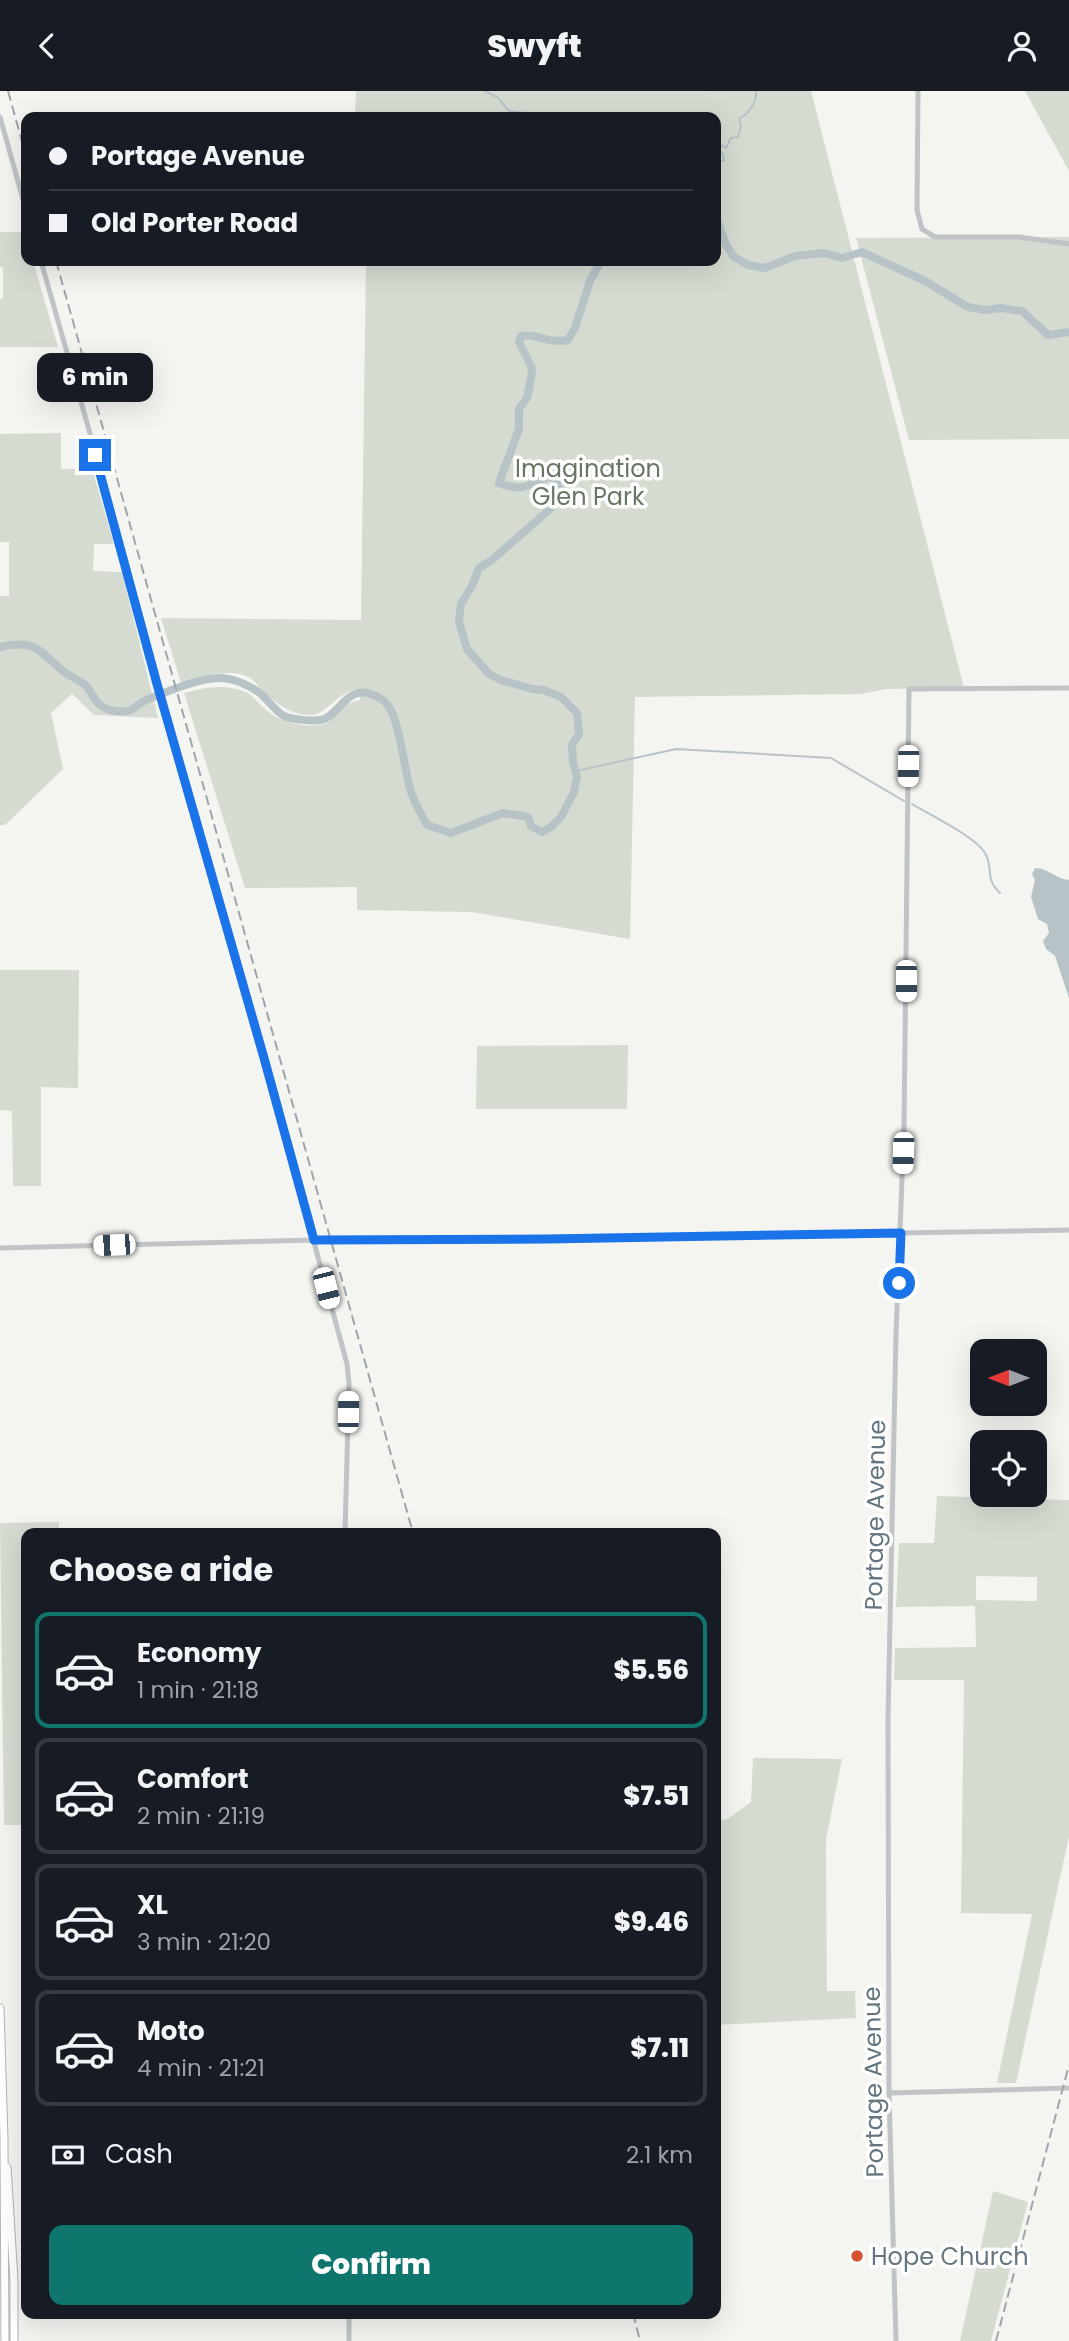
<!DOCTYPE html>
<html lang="en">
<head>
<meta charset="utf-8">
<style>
  :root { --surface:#171b24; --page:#242831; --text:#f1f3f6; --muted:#9ea1a6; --line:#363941; --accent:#0f766e }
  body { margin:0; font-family:Poppins,sans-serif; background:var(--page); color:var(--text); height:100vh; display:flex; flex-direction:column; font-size:26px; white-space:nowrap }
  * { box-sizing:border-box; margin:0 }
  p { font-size:23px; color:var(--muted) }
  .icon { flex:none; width:38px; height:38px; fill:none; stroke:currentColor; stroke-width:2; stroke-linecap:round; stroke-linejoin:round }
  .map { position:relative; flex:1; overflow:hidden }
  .sheet { position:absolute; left:21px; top:1437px; width:700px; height:791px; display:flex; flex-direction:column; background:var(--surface); border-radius:14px; box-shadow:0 7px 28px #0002 }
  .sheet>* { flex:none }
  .banner { position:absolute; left:21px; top:21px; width:700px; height:154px; border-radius:14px; box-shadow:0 7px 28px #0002; display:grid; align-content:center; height:154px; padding:0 28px; background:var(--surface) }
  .needle { width:46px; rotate:270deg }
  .tools { position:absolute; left:970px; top:1248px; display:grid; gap:14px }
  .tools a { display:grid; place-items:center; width:77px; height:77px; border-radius:14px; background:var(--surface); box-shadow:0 7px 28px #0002; font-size:35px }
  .end { position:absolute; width:32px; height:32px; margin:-16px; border:9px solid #1a73e8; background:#fff; box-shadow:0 0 0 4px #fff }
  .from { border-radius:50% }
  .bubble { position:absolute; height:49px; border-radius:14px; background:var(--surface); box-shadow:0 7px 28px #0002; font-size:23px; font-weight:800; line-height:49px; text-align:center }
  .car { position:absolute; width:21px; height:42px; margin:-21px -10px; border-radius:9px; box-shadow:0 0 5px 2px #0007; background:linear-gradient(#fff 24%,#345 0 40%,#fff 0 76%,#345 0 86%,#fff 0) }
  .banner b { display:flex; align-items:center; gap:24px; height:66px; font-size:26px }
  .banner b+b { border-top:2px solid var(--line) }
  .banner i { width:18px; height:18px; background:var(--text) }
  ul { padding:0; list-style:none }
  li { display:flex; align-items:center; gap:21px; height:116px; margin:0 14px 10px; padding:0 14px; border:4px solid var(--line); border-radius:14px }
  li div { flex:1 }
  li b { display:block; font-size:26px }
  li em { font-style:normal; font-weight:800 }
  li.on { border-color:var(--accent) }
  li>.icon { width:63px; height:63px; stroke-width:1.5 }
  h2 { padding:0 28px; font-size:32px; line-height:84px }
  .pay { display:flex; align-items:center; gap:18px; height:77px; padding:0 28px; font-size:26px }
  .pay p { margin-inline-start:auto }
  .primary-button { display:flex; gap:14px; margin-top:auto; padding:14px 28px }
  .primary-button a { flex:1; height:80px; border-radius:14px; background:var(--accent); color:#fff; font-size:28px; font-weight:800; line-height:80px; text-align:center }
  header { display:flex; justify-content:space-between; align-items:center; height:91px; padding:0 28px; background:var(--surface); font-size:32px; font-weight:800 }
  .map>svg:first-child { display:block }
</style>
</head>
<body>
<header><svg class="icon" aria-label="back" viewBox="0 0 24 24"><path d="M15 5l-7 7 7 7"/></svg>Swyft<svg class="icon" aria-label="person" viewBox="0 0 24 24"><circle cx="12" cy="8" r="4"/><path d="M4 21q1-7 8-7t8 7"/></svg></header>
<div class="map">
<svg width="1069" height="2250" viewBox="0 0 1069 2250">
  <rect width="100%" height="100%" fill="#f4f4f1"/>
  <path fill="#d6dbd2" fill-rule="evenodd" d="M 356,0 L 811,0 L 964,597 L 886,598 L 861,603 L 635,606 L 630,848 L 471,821 L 357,819 L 357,796 L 245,797 L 184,602 C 206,596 226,592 248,602 C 254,606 258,612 264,617 C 279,631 299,636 320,634 C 331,633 332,624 340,617 C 346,612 353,611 360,609 L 360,598 C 336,600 329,624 309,624 C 290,624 275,611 262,599 C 259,596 255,590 250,587 C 229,576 202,586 181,592 L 161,527 L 361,529 L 366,170 L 716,170 L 716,26 L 355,26 Z
    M 1025,0 L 1069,0 L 1069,80 Z
    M 0,141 L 24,141 L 26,170 L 33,170 L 58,256 L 0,256 L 0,208 L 3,207 L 3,176 L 0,176 Z
    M 1069,146 L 1069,348 L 909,349 L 856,147 Z
    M 61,342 L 61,378 L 92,378 L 114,453 L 94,453 L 93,480 L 122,481 L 158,627 L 94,624 L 72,603 L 51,622 L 63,678 L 5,734 L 0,734 L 0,505 L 9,505 L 9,451 L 0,451 L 0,343 Z
    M 0,879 L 79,879 L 78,997 L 41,996 L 41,1095 L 13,1095 L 12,1020 L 0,1019 Z
    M 628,954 L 627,1018 L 476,1018 L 477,955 Z
    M 937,1405 L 1069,1409 L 1069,1745 L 1016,1992 L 997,1992 L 1032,1823 L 961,1822 L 964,1589 L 894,1589 L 895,1557 L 976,1556 L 975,1515 L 896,1516 L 899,1452 L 934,1452 ZM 976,1485 L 1037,1486 L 1037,1510 L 976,1509 Z
    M 59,1431 L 59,1442 L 26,1442 L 26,1734 L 4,1734 L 0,1432 Z
    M 753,1667 L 842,1668 L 826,1749 L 827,1900 L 855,1900 L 856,1927 L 716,1934 L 716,1731 L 729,1727 L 751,1711 Z
    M 993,2100 L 1028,2111 L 991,2250 L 960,2250 Z"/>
  <path fill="#b8c3c7" d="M 1035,777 C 1048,777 1056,788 1069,789 L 1069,907 L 1055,865 L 1046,858 L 1043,850 L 1049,842 L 1047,833 L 1038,828 L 1031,806 L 1035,789 L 1032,783 Z"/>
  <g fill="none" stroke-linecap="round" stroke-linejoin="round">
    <path stroke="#b8c3c7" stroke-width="2" d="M 485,0 L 498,7 L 509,20 L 526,22 L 528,26
      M 716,68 L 724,70 L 723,63 L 717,58 L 721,54 L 726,57 L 731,47 L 738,46 L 741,36 L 739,27 C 749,24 757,10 756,0
      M 716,84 L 717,88 L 720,89 L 719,93 L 716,95
      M 716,108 L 718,110 L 716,127
      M 576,680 L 676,658 L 831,667 L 904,710
      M 912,713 C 930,724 976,746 985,762 C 994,777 984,787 1000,802"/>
    <path stroke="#b8c3c7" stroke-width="8" d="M 716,127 L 726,154 L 734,166 L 748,174 L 765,177 L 795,165 L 824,162 L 842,167 L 862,161 L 925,190 L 968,216 L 985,219 L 1001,217 L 1022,220 L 1048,244 L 1069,241
      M 0,556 C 37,548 39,560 64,581 C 71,586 81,589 86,595 C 94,603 95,614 107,618 C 112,620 123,621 128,620 C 134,618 140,612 146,609 C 166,601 201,586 222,587 C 235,588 251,595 261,603 C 269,610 275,620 284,625 C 293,629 312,630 321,629 C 341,626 347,584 384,610 C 400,622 404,681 411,701 C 415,713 421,723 427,734 L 451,742 L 503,722 L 528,726 L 531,735 L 542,741 L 551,736 L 561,726 L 574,701 L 577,686 L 573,671 L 572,654 L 579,643 L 577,622 L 561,606 L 544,599 L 532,598 L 501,589 L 489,583 L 467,558 L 459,531 L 461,513 L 472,495 L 479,477 L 492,469 L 550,418 L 563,400 L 560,394 L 550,385 C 530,393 522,402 499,392 L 519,338 L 519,318 L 527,307 L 531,287 L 532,277 L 519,251 L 521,245 C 538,242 547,253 568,249 L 575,237 L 590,190 L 601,170"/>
    <defs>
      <path id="major" d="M 0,1917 L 4,2047 L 5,2250
        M 7,2076 L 14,2189 L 14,2250"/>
    </defs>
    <use href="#major" stroke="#b1b6b9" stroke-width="9"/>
    <path stroke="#c0c4c7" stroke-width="5" d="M 918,0 L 917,119 L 922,138 L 935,146 L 1019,146 L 1069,153
      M 0,26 L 26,119
      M 41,170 L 89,339 L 157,593 L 264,967 L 347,1273 L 349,1292 L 345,1442
      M 0,1157 L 314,1149 L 547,1148 L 1069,1139
      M 889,2002 L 1069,1997
      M 349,2222 L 349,2250
      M 896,2250 L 889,2002 L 888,1628 L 896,1243 L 904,1037 L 909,598 L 1069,597"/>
    <use href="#major" stroke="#fff" stroke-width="7"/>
    <path stroke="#9fa6aa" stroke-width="2" stroke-dasharray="10 5" stroke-linecap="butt" d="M 8,0 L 26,65
      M 56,170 L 413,1442
      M 633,2222 L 640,2250
      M 996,2250 L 1069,1974"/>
  </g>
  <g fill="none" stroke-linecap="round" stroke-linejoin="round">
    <path stroke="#1a73e8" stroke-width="9" d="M 95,364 L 157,593 L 264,967 L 314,1149 L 547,1148 L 901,1142 L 899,1192"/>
  </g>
  <circle fill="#d6522f" stroke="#fff" stroke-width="2.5" cx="857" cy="2165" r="7"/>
  <g text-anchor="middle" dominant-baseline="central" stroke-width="7" stroke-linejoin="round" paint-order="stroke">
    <g font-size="24" fill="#687764" stroke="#fff">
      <text x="588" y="377">Imagination<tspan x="588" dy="28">Glen Park</tspan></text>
    </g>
    <g font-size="24" fill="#657580" stroke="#fff">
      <text transform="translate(875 1424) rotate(-89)">Portage Avenue</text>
      <text transform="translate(873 1991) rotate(-91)">Portage Avenue</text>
    </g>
    <g font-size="24" fill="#657580" stroke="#fff" text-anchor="start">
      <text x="871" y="2165">Hope Church</text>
    </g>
  </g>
</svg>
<div class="tools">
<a><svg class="needle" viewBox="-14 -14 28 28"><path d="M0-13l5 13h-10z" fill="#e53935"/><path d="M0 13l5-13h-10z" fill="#9ea1a6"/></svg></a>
<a><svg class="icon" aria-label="locate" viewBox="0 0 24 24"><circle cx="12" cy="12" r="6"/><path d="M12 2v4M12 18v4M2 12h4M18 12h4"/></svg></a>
</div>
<i class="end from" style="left:899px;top:1192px"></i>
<i class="end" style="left:95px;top:364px"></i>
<div class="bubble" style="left:37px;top:262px;width:116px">6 min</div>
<i class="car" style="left:908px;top:675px;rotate:181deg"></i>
<i class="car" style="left:906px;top:890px;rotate:180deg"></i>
<i class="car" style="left:903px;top:1062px;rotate:182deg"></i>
<i class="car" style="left:114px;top:1154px;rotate:268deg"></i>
<i class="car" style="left:326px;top:1197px;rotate:166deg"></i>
<i class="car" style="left:348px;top:1321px;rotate:1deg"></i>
<div class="banner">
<b><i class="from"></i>Portage Avenue</b>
<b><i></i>Old Porter Road</b>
</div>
<section class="sheet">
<h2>Choose a ride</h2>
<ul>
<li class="on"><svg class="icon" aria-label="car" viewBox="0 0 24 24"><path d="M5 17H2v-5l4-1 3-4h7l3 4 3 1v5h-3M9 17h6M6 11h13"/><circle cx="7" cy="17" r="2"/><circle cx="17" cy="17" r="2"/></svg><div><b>Economy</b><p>1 min · 21:18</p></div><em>$5.56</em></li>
<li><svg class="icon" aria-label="car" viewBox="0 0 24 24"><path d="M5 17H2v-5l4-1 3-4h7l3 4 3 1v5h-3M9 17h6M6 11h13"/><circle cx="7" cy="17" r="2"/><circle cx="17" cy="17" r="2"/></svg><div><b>Comfort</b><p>2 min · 21:19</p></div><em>$7.51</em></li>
<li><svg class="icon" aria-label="car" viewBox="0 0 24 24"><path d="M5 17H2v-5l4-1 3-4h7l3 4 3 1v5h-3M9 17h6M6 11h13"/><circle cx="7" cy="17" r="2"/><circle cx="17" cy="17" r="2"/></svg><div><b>XL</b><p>3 min · 21:20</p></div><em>$9.46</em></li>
<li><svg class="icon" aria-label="car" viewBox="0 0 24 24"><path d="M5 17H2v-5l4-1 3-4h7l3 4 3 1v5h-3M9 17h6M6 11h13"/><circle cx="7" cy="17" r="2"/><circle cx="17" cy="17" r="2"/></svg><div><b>Moto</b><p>4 min · 21:21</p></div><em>$7.11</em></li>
</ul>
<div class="pay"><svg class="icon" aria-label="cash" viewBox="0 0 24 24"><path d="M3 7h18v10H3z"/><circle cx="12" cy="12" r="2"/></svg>Cash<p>2.1 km</p></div>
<div class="primary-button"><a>Confirm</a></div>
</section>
</div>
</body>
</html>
